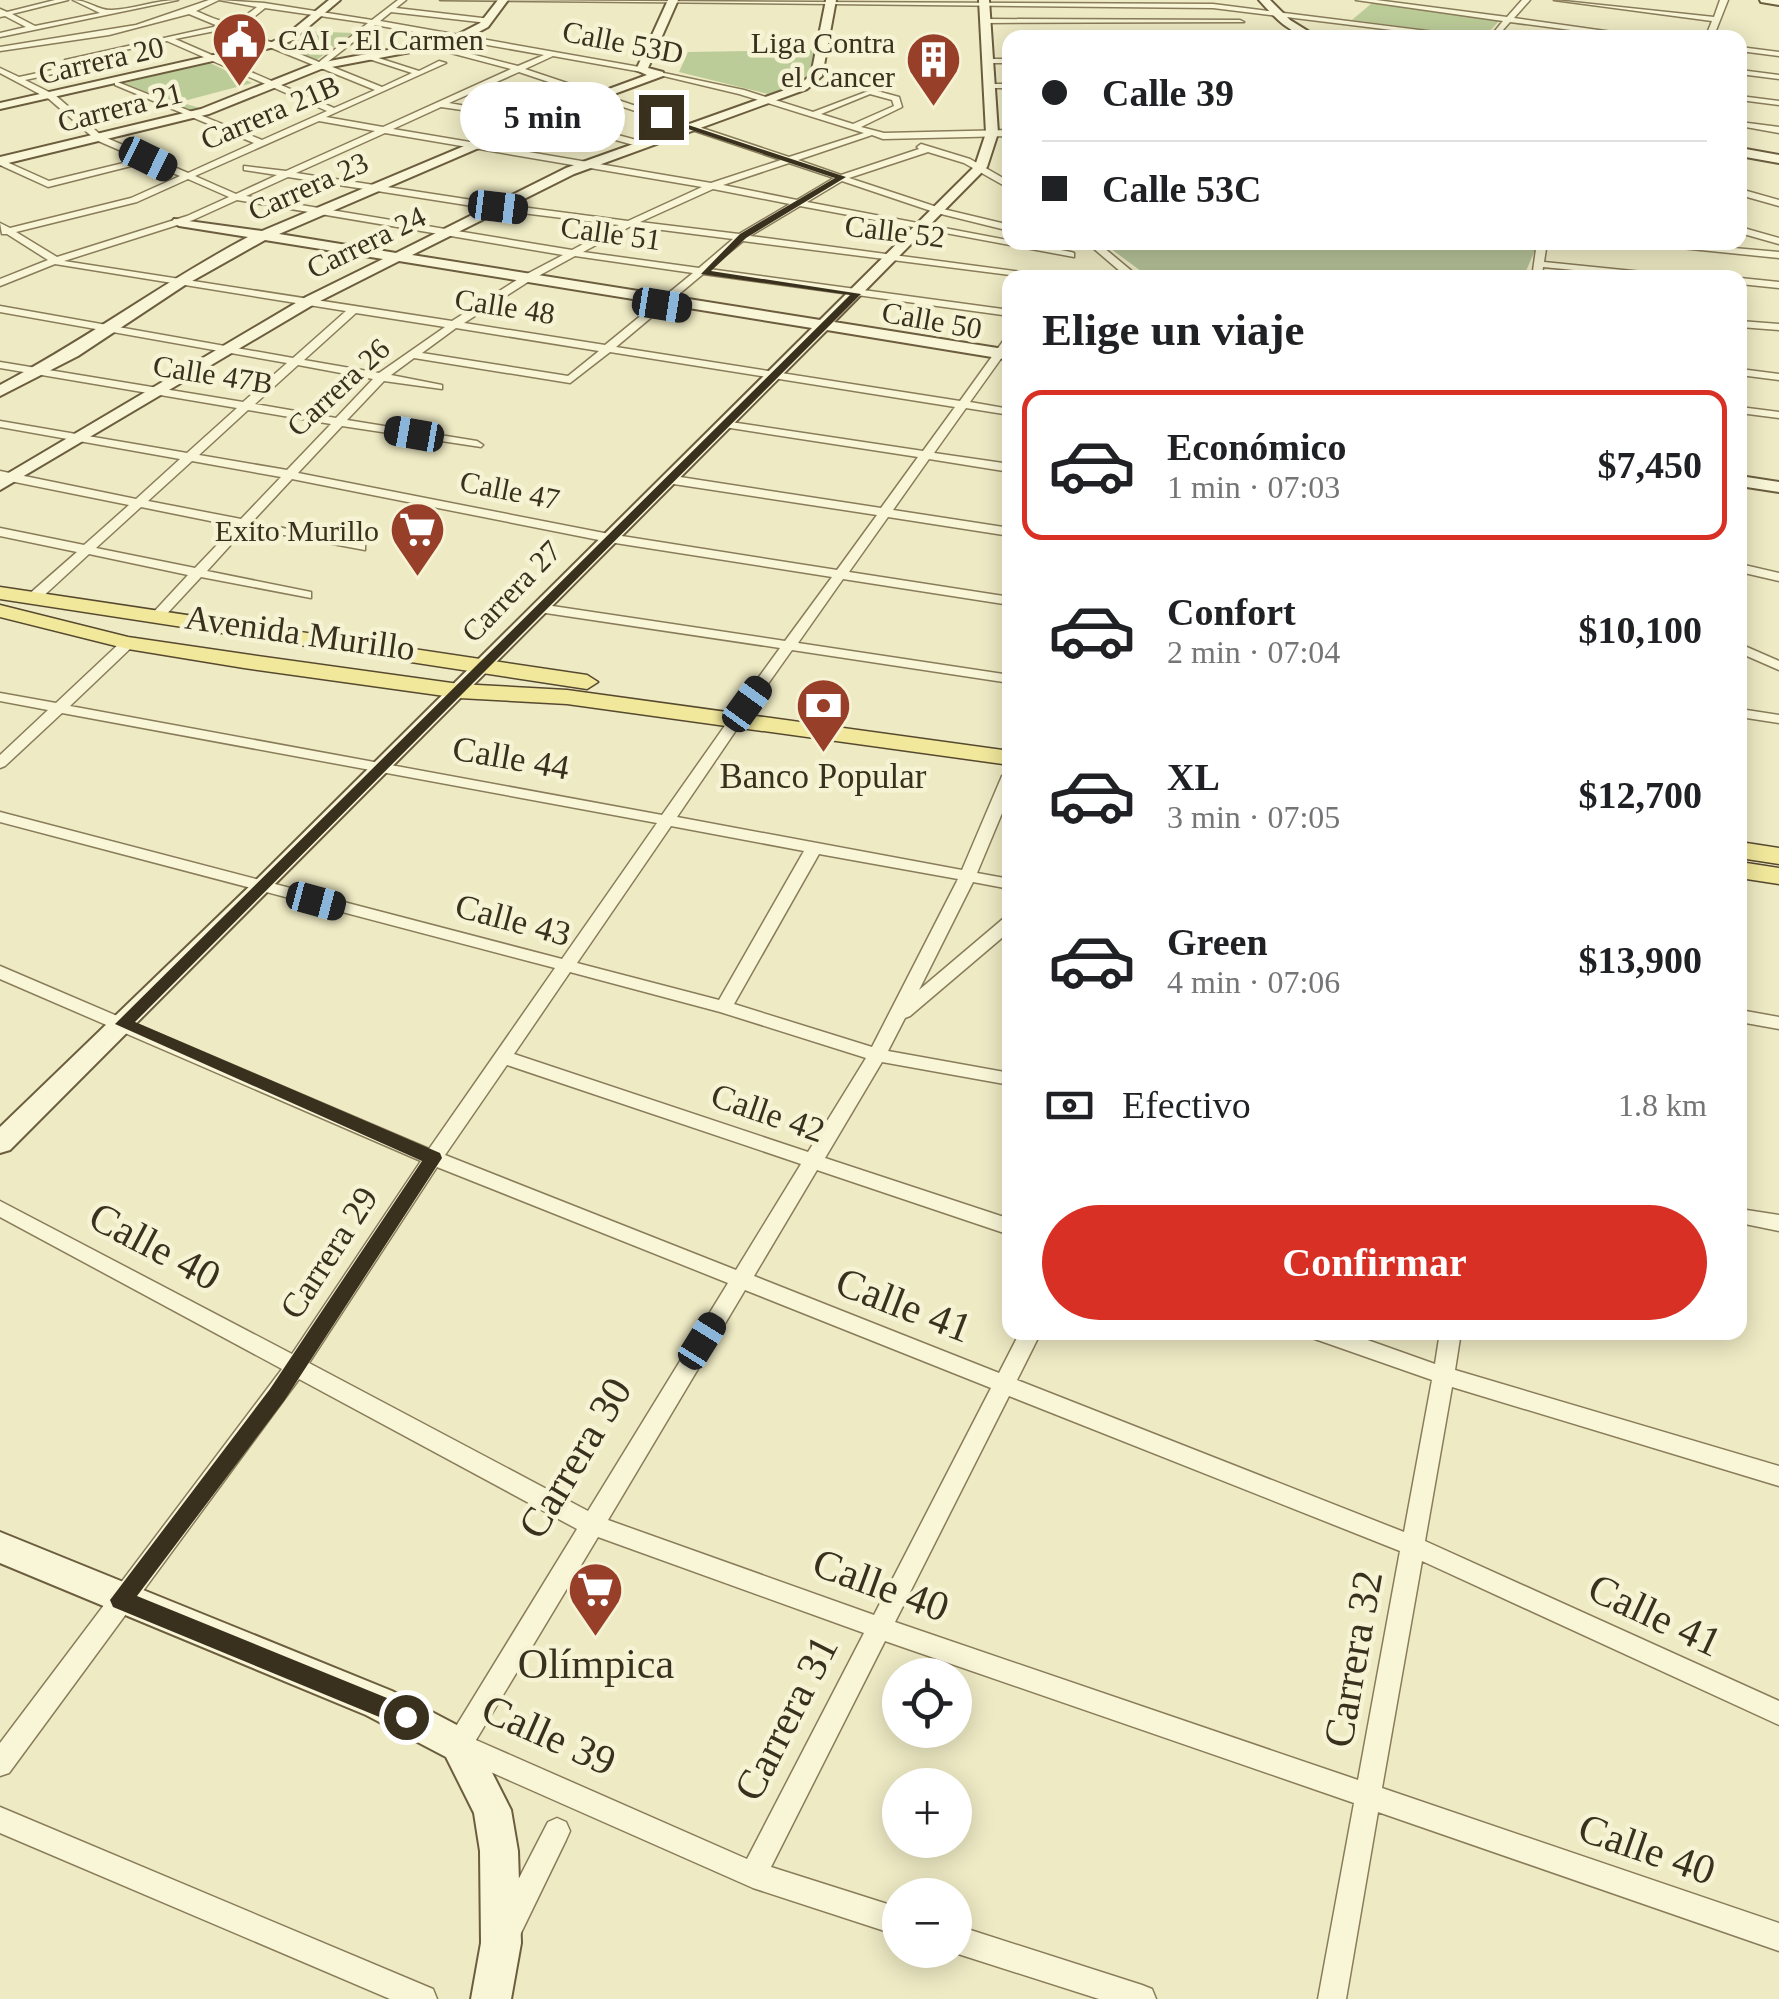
<!DOCTYPE html>
<html lang="es">
<head>
<meta charset="utf-8">
<style>
  :root { --surface:#fff; --page:#f6f6f6; --text:#202124; --muted:#757577; --line:#e0e0e0; --accent:#d93025 }
  body { margin:0; font-family:"Times New Roman",serif; background:var(--page); color:var(--text); height:100vh; display:flex; flex-direction:column; font-size:38px; white-space:nowrap }
  * { box-sizing:border-box; margin:0 }
  p { font-size:32px; color:var(--muted) }
  .icon { flex:none; width:55px; height:55px; fill:none; stroke:currentColor; stroke-width:2; stroke-linecap:round; stroke-linejoin:round }
  .map { position:relative; flex:1; overflow:hidden }
  .drawer { position:absolute; left:1002px; top:270px; width:745px; height:1070px; display:flex; flex-direction:column; background:var(--surface); border-radius:20px; box-shadow:0 5px 25px #0003 }
  .drawer>* { flex:none }
  .guide { position:absolute; left:1002px; top:30px; width:745px; height:220px; border-radius:20px; box-shadow:0 5px 25px #0003; display:grid; align-content:center; height:220px; padding:0 40px; background:var(--surface) }
  .tools { position:absolute; left:882px; top:1658px; display:grid; gap:20px }
  .tools a { display:grid; place-items:center; width:90px; height:90px; border-radius:50%; background:var(--surface); box-shadow:0 5px 25px #0003; font-size:50px }
  .end { position:absolute; width:45px; height:45px; margin:-22px; border:12px solid #39301e; background:#fff; box-shadow:0 0 0 5px #fff }
  .from { border-radius:50% }
  .bubble { position:absolute; height:70px; border-radius:35px; background:var(--surface); box-shadow:0 5px 25px #0003; font-size:32px; font-weight:700; line-height:70px; text-align:center }
  .car { position:absolute; width:30px; height:60px; margin:-30px -15px; border-radius:12px; box-shadow:0 0 8px 2px #0007; background:linear-gradient(#222 24%,#8ab4d8 0 40%,#222 0 76%,#8ab4d8 0 86%,#222 0) }
  .guide b { display:flex; align-items:center; gap:35px; height:95px; font-size:38px }
  .guide b+b { border-top:2px solid var(--line) }
  .guide i { width:25px; height:25px; background:var(--text) }
  ul { padding:0; list-style:none }
  li { display:flex; align-items:center; gap:30px; height:150px; margin:0 20px 15px; padding:0 20px; border:5px solid transparent; border-radius:20px }
  li div { flex:1 }
  li b { display:block; font-size:38px }
  li em { font-style:normal; font-weight:700 }
  li.current { border-color:var(--accent) }
  li>.icon { width:90px; height:90px; stroke-width:1.5 }
  h2 { padding:0 40px; font-size:45px; line-height:120px }
  .pay { display:flex; align-items:center; gap:25px; height:110px; padding:0 40px; font-size:38px }
  .pay p { margin-inline-start:auto }
  .action { display:flex; gap:20px; margin-top:auto; padding:20px 40px }
  .action a { flex:1; height:115px; border-radius:60px; background:var(--accent); color:#fff; font-size:40px; font-weight:700; line-height:115px; text-align:center }
  .map>svg:first-child { display:block }
</style>
</head>
<body>
<div class="map">
<svg width="1779" height="1999" viewBox="0 0 1779 1999">
  <rect width="100%" height="100%" fill="#eeeac4"/>
  <path fill="#bccc98" d="M 1372,3 L 1501,19 L 1484,37 L 1352,20 Z
    M 302,31 L 353,33 L 314,62 L 274,45 Z
    M 815,50 L 806,83 L 772,95 L 679,72 L 688,52 Z
    M 208,62 L 252,83 L 180,102 L 203,109 L 194,112 L 125,83 Z"/>
  <path fill="#b4c197" d="M 1103,243 L 1538,243 L 1523,278 L 1149,277 Z"/>
  <g fill="none" stroke-linecap="round" stroke-linejoin="round">
    <defs>
      <path id="street" d="M 55,0 L 68,0 L 12,14 L 35,26 L 100,13 L 73,0 C 88,0 99,11 112,10 C 134,9 155,0 178,0 L 0,37 L 0,33 L 26,27 L 5,16 L 0,17 L 0,9 L 7,12 Z
        M 209,0 L 219,0 L 196,11 C 227,24 230,28 257,7 L 219,0 L 264,3 L 372,20 L 398,0 L 406,0 L 396,8 L 491,19 L 488,23 L 391,12 L 380,21 L 645,68 L 642,72 L 553,56 L 525,69 L 789,157 L 864,133 L 739,94 L 655,74 L 659,72 L 744,90 L 813,112 L 879,87 L 877,91 L 899,97 L 902,107 L 861,127 L 884,133 L 1010,130 L 1010,136 L 883,139 L 872,135 L 798,160 L 841,175 L 919,149 L 917,147 L 921,144 L 970,159 L 1010,182 L 1010,189 L 964,163 L 928,152 L 849,178 L 943,209 L 1010,225 L 1010,231 L 937,213 L 842,181 L 807,202 L 1071,252 L 1074,253 L 1074,257 L 800,206 L 750,236 L 1067,278 L 1034,278 L 743,241 L 709,269 L 1010,310 L 1010,316 L 703,274 L 616,347 L 960,401 L 1006,337 L 1010,336 L 1010,346 L 970,402 L 1010,409 L 1010,415 L 966,408 L 934,453 L 1010,464 L 1010,472 L 929,459 L 893,510 L 1010,528 L 1010,536 L 888,517 L 849,572 L 1010,597 L 1010,605 L 843,579 L 798,643 L 1010,675 L 1010,683 L 792,650 L 750,709 L 740,709 L 738,706 L 780,648 L 539,612 L 532,608 L 539,604 L 785,641 L 832,577 L 609,542 L 292,479 L 252,522 L 365,544 L 365,550 L 246,528 L 207,571 L 311,592 L 311,598 L 201,577 L 162,619 L 157,620 L 150,616 L 188,575 L 89,554 L 38,601 L 28,601 L 28,595 L 77,552 L 0,536 L 0,528 L 84,545 L 129,505 L 0,479 L 0,471 L 136,499 L 180,459 L 0,427 L 0,421 L 187,453 L 237,408 L 0,368 L 0,362 L 243,402 L 287,363 L 0,312 L 0,306 L 293,358 L 346,311 L 55,264 L 0,286 L 0,279 L 48,260 L 7,234 L 2,234 L 0,223 L 10,228 L 131,198 L 180,176 L 147,162 L 48,187 L 0,165 L 0,159 L 49,181 L 140,159 L 96,140 L 49,99 L 0,73 L 0,68 L 19,77 L 85,63 L 85,67 L 25,80 L 55,95 L 102,136 L 188,173 L 254,143 L 115,85 L 115,81 L 262,140 L 327,111 L 167,41 L 69,62 L 65,60 L 218,26 L 189,14 L 109,35 L 0,51 L 0,47 L 136,25 ZM 265,8 L 368,23 L 319,62 L 234,27 L 244,25 ZM 375,25 L 544,55 L 518,66 L 432,44 L 432,48 L 511,69 L 383,127 L 326,117 L 446,63 L 439,61 L 419,71 L 369,55 L 369,59 L 412,73 L 382,87 L 325,64 ZM 225,29 L 375,90 L 334,108 L 175,39 ZM 519,72 L 781,160 L 711,183 L 393,129 L 441,107 L 497,115 L 494,111 L 449,103 ZM 870,94 L 892,100 L 894,106 L 853,124 L 821,114 ZM 319,121 L 375,131 L 286,171 L 244,166 L 244,170 L 277,175 L 236,194 L 195,176 ZM 385,133 L 702,187 L 628,221 L 498,204 L 296,173 ZM 789,163 L 834,178 L 797,200 L 723,185 ZM 288,177 L 498,210 L 619,225 L 572,250 L 246,196 ZM 188,179 L 229,197 L 187,216 L 57,257 L 16,232 L 137,202 ZM 713,189 L 790,204 L 739,234 L 640,222 ZM 237,200 L 563,255 L 523,276 L 452,321 L 64,261 L 193,220 ZM 631,226 L 733,239 L 699,268 L 583,252 ZM 575,256 L 693,273 L 605,345 L 464,323 L 531,280 ZM 356,313 L 445,327 L 379,373 L 304,360 ZM 456,328 L 599,351 L 568,376 L 422,353 ZM 610,352 L 955,407 L 923,451 L 724,421 L 718,424 L 724,427 L 918,457 L 881,508 L 667,475 L 661,479 L 667,483 L 877,515 L 837,570 L 609,534 L 298,473 L 342,426 L 481,447 L 483,445 L 477,441 L 347,420 L 384,381 L 442,389 L 442,385 L 391,375 L 414,358 L 570,383 ZM 298,365 L 373,379 L 336,418 L 255,404 ZM 248,410 L 331,424 L 287,470 L 199,455 ZM 192,461 L 281,477 L 241,519 L 148,501 ZM 141,507 L 235,526 L 195,568 L 96,548 Z
        M 440,0 L 1213,4 L 1483,38 L 1457,38 L 1213,8 Z
        M 1356,0 L 1376,0 L 1507,17 L 1522,0 L 1530,0 L 1514,18 L 1655,38 L 1631,38 L 1510,22 L 1496,38 L 1489,38 L 1503,21 Z
        M 1554,0 L 1714,17 L 1720,0 L 1728,0 L 1713,38 L 1705,38 L 1712,21 Z
        M 986,19 L 1240,20 L 1244,22 L 983,23 Z
        M 1740,47 L 1779,52 L 1779,56 L 1740,51 Z
        M 988,59 L 1010,59 L 1010,63 L 985,63 Z
        M 1740,70 L 1779,75 L 1779,79 L 1740,74 Z
        M 989,84 L 1010,84 L 1010,88 L 986,88 Z
        M 1740,96 L 1779,101 L 1779,105 L 1740,100 Z
        M 542,115 L 644,142 L 645,144 L 641,147 L 539,119 Z
        M 1740,122 L 1779,127 L 1779,133 L 1740,126 Z
        M 1740,189 L 1779,200 L 1779,206 L 1740,195 Z
        M 1740,227 L 1779,238 L 1779,244 L 1740,233 Z
        M 1086,242 L 1097,242 L 1140,278 L 1128,278 Z
        M 1537,242 L 1547,242 L 1544,262 L 1702,278 L 1658,278 L 1543,267 L 1542,278 L 1532,278 Z
        M 1622,242 L 1666,242 L 1779,252 L 1779,258 Z
        M 1740,278 L 1779,282 L 1779,288 L 1740,284 Z
        M 1740,321 L 1779,324 L 1779,330 L 1740,327 Z
        M 1740,369 L 1779,374 L 1779,380 L 1740,375 Z
        M 1740,407 L 1779,412 L 1779,418 L 1740,413 Z
        M 1740,564 L 1779,573 L 1779,581 L 1740,572 Z
        M 128,639 L 133,640 L 133,646 L 70,706 L 662,815 L 731,717 L 736,716 L 743,720 L 677,817 L 962,870 L 1002,776 L 1010,771 L 1010,794 L 977,873 L 1010,879 L 1010,889 L 973,882 L 919,990 L 1004,918 L 1010,917 L 1010,931 L 910,1016 L 905,1018 L 888,1051 L 1010,1073 L 1010,1085 L 882,1062 L 825,1158 L 1010,1219 L 1010,1235 L 817,1170 L 754,1276 L 999,1373 L 1020,1332 L 1041,1332 L 1017,1380 L 1404,1532 L 1432,1380 L 1312,1338 L 1309,1332 L 1345,1332 L 1435,1364 L 1440,1332 L 1461,1332 L 1455,1370 L 1779,1466 L 1779,1486 L 1452,1387 L 1425,1541 L 1779,1701 L 1779,1725 L 1422,1561 L 1382,1788 L 1779,1923 L 1779,1951 L 1378,1812 L 1346,1999 L 1318,1999 L 1354,1803 L 885,1641 L 771,1867 L 900,1908 L 900,1936 L 753,1888 L 450,1754 L 446,1745 L 450,1736 L 577,1529 L 299,1379 L 9,1773 L 0,1776 L 0,1743 L 282,1369 L 0,1217 L 0,1201 L 292,1354 L 421,1161 L 0,979 L 0,966 L 429,1149 L 555,968 L 0,822 L 0,812 L 562,959 L 657,823 L 62,713 L 5,766 L 0,768 L 0,755 L 48,710 L 0,701 L 0,693 L 56,703 L 123,640 ZM 671,826 L 804,851 L 719,1000 L 577,963 ZM 819,854 L 958,879 L 872,1047 L 734,1004 ZM 570,972 L 720,1012 L 866,1058 L 808,1152 L 514,1054 ZM 507,1065 L 801,1164 L 736,1270 L 445,1155 ZM 437,1167 L 728,1283 L 588,1511 L 309,1363 ZM 745,1290 L 991,1388 L 874,1615 L 608,1520 ZM 1009,1396 L 1400,1551 L 1358,1780 L 895,1622 ZM 598,1537 L 864,1633 L 747,1859 L 476,1740 Z
        M 1740,644 L 1779,661 L 1779,670 L 1740,653 Z
        M 1740,709 L 1779,715 L 1779,723 L 1740,717 Z
        M 1740,1010 L 1779,1017 L 1779,1029 L 1740,1022 Z
        M 1740,1209 L 1779,1215 L 1779,1231 L 1740,1223 Z
        M 0,1807 L 433,1989 L 437,1999 L 390,1999 L 0,1833 Z
        M 557,1818 L 566,1822 L 570,1831 L 566,1840 L 520,1935 L 510,1939 L 500,1935 L 496,1925 L 500,1915 L 548,1822 Z
        M 955,1925 L 1142,1985 L 1152,1989 L 1156,1999 L 1099,1999 L 955,1953 L 949,1950 L 955,1950 Z"/>
      <path id="secondary" d="M 329,0 L 340,0 L 293,40 L 279,46 L 0,109 L 0,103 L 272,42 L 285,36 Z
        M 498,0 L 508,0 L 488,27 L 458,43 L 321,69 L 209,114 L 0,165 L 0,157 L 201,109 L 314,64 L 451,38 L 480,23 Z
        M 668,0 L 678,0 L 648,68 L 663,72 L 663,76 L 546,119 L 279,234 L 396,253 L 566,168 L 799,85 L 811,75 L 826,0 L 836,0 L 822,76 L 807,89 L 574,174 L 412,255 L 820,320 L 975,166 L 986,133 L 979,0 L 989,0 L 998,133 L 987,167 L 834,322 L 1010,350 L 1010,360 L 827,330 L 10,1150 L 0,1153 L 0,1127 L 255,881 L 812,328 L 399,261 L 316,303 L 0,490 L 0,478 L 306,297 L 383,259 L 265,240 L 185,285 L 78,356 L 0,396 L 0,385 C 86,340 163,282 248,237 L 179,226 L 172,222 L 174,219 L 262,231 L 538,115 L 647,75 L 636,70 Z
        M 1259,0 L 1270,0 L 1290,20 L 1319,38 C 1293,38 1275,18 1259,0 Z
        M 1760,0 L 1779,0 L 1779,5 L 1761,2 Z
        M 1740,148 L 1779,155 L 1779,163 L 1740,156 Z
        M 1740,476 L 1779,482 L 1779,492 L 1740,486 Z
        M 0,1532 L 392,1691 L 472,1733 L 511,1810 L 518,1851 L 521,1943 L 511,1999 L 471,1999 L 481,1943 L 480,1851 L 474,1813 L 446,1757 L 366,1715 L 0,1563 Z"/>
      <path id="primary" d="M 0,587 L 587,675 L 598,682 L 587,689 L 0,599 Z
        M 0,605 L 128,637 L 244,654 L 459,684 L 567,690 L 1010,751 L 1010,765 L 567,704 L 459,698 L 244,668 L 128,649 L 0,617 Z
        M 1740,842 L 1779,848 L 1779,864 L 1740,858 Z
        M 1740,862 L 1779,868 L 1779,884 L 1740,878 Z"/>
    </defs>
    <use href="#street" stroke="#897c5a" stroke-width="3"/>
    <use href="#secondary" stroke="#6b5d3e" stroke-width="4"/>
    <use href="#primary" stroke="#57492f" stroke-width="3"/>
    <use href="#street" fill="#f9f6d7" fill-rule="evenodd"/>
    <use href="#secondary" fill="#f9f6d7" fill-rule="evenodd"/>
    <use href="#primary" fill="#f1e89c" fill-rule="evenodd"/>
  </g>
  <path fill="#39301e" d="M 658,115 L 846,177 L 746,238 L 711,271 L 861,294 L 135,1022 L 440,1153 L 442,1158 L 284,1401 L 137,1596 L 414,1709 L 417,1717 L 414,1725 L 406,1728 L 113,1607 L 110,1600 L 270,1389 L 422,1161 L 115,1024 L 850,295 L 701,274 L 740,234 L 835,178 L 658,119 Z"/>
  <defs>
    <symbol id="civic-pin" viewBox="-11 -11 22 30"><path d="M0 17L-7.5 6A9.5 9.5 0 1 1 7.5 6Z" fill="#983f2a" stroke="#f6f3d4"/><path d="M-.6-6.5H3V-4.5H.6V-3L4-1V1h2V6H-6V1h2V-1L-.6-3ZM-1.2 2.5V6h2.4V2.5Z" fill="#fff"/></symbol>
    <symbol id="building-pin" viewBox="-11 -11 22 30"><path d="M0 17L-7.5 6A9.5 9.5 0 1 1 7.5 6Z" fill="#983f2a" stroke="#f6f3d4"/><path d="M-4-6H4V6H1V3H-1V6H-4ZM-2.5-4.3h1.7v1.8h-1.7ZM.8-4.3h1.7v1.8H.8ZM-2.5-1h1.7V.8h-1.7ZM.8-1h1.7V.8H.8Z" fill="#fff"/></symbol>
    <symbol id="supermarket-pin" viewBox="-11 -11 22 30"><path d="M0 17L-7.5 6A9.5 9.5 0 1 1 7.5 6Z" fill="#983f2a" stroke="#f6f3d4"/><path d="M-6-5.5h2.5l.6 2H6L4.5 2H-2.5L-4.4-4H-6ZM-1.5 3.2a1.3 1.3 0 1 0 .1 0ZM3 3.2a1.3 1.3 0 1 0 .1 0Z" fill="#fff"/></symbol>
    <symbol id="bank-pin" viewBox="-11 -11 22 30"><path d="M0 17L-7.5 6A9.5 9.5 0 1 1 7.5 6Z" fill="#983f2a" stroke="#f6f3d4"/><path d="M-6-4H6V4H-6ZM0-2.3a2.3 2.3 0 1 0 0 4.6a2.3 2.3 0 1 0 0-4.6Z" fill="#fff"/></symbol>
  </defs>
  <g fill-rule="evenodd">
    <use href="#civic-pin" x="208" y="8" width="63" height="86"/>
    <use href="#building-pin" x="902" y="28" width="63" height="86"/>
    <use href="#supermarket-pin" x="386" y="498" width="63" height="86"/>
    <use href="#bank-pin" x="792" y="674" width="63" height="86"/>
    <use href="#supermarket-pin" x="564" y="1558" width="63" height="86"/>
  </g>
  <g text-anchor="middle" dominant-baseline="central" stroke-width="9" stroke-linejoin="round" paint-order="stroke">
    <g font-size="30" fill="#39301e" stroke="#f6f3d4" text-anchor="end">
      <text x="278" y="39" text-anchor="start">CAI - El Carmen</text>
      <text x="895" y="42">Liga Contra<tspan x="895" dy="34">el Cancer</tspan></text>
      <text x="379" y="530">Exito Murillo</text>
    </g>
    <g font-size="30" fill="#39301e" stroke="#f6f3d4">
      <text transform="translate(623 42) rotate(11)">Calle 53D</text>
      <text transform="translate(101 60) rotate(-13)">Carrera 20</text>
      <text transform="translate(120 107) rotate(-14)">Carrera 21</text>
      <text transform="translate(270 112) rotate(-23)">Carrera 21B</text>
      <text transform="translate(308 186) rotate(-24)">Carrera 23</text>
      <text transform="translate(895 231) rotate(7)">Calle 52</text>
      <text transform="translate(611 233) rotate(8)">Calle 51</text>
      <text transform="translate(366 242) rotate(-26)">Carrera 24</text>
      <text transform="translate(505 306) rotate(9)">Calle 48</text>
      <text transform="translate(932 320) rotate(10)">Calle 50</text>
      <text transform="translate(213 374) rotate(9)">Calle 47B</text>
      <text transform="translate(338 387) rotate(-43)">Carrera 26</text>
      <text transform="translate(510 490) rotate(11)">Calle 47</text>
      <text transform="translate(511 591) rotate(-46)">Carrera 27</text>
    </g>
    <g font-size="35" fill="#39301e" stroke="#f6f3d4">
      <text transform="translate(300 633) rotate(8)">Avenida Murillo</text>
      <text transform="translate(511 758) rotate(10)">Calle 44</text>
      <text transform="translate(513 920) rotate(15)">Calle 43</text>
      <text transform="translate(768 1113) rotate(19)">Calle 42</text>
      <text transform="translate(329 1253) rotate(-57)">Carrera 29</text>
    </g>
    <g font-size="35" fill="#39301e" stroke="#f6f3d4">
      <text x="823" y="776">Banco Popular</text>
    </g>
    <g font-size="42" fill="#39301e" stroke="#f6f3d4">
      <text transform="translate(155 1246) rotate(28)">Calle 40</text>
      <text transform="translate(904 1305) rotate(21)">Calle 41</text>
      <text transform="translate(575 1458) rotate(-59)">Carrera 30</text>
      <text transform="translate(881 1585) rotate(20)">Calle 40</text>
      <text transform="translate(1655 1615) rotate(25)">Calle 41</text>
      <text transform="translate(1353 1659) rotate(-80)">Carrera 32</text>
      <text transform="translate(786 1718) rotate(-63)">Carrera 31</text>
      <text transform="translate(549 1735) rotate(24)">Calle 39</text>
      <text transform="translate(1647 1849) rotate(19)">Calle 40</text>
    </g>
    <g font-size="42" fill="#39301e" stroke="#f6f3d4">
      <text x="596" y="1664">Olímpica</text>
    </g>
  </g>
</svg>
<div class="tools">
<a><svg class="icon" aria-label="locate" viewBox="0 0 24 24"><circle cx="12" cy="12" r="6"/><path d="M12 2v4M12 18v4M2 12h4M18 12h4"/></svg></a>
<a>+</a>
<a>−</a>
</div>
<i class="end from" style="left:406px;top:1717px"></i>
<i class="end" style="left:661px;top:117px"></i>
<div class="bubble" style="left:460px;top:82px;width:165px">5 min</div>
<i class="car" style="left:148px;top:159px;rotate:116deg"></i>
<i class="car" style="left:498px;top:207px;rotate:97deg"></i>
<i class="car" style="left:662px;top:305px;rotate:99deg"></i>
<i class="car" style="left:414px;top:434px;rotate:280deg"></i>
<i class="car" style="left:747px;top:704px;rotate:36deg"></i>
<i class="car" style="left:316px;top:901px;rotate:105deg"></i>
<i class="car" style="left:702px;top:1341px;rotate:32deg"></i>
<div class="guide">
<b><i class="from"></i>Calle 39</b>
<b><i></i>Calle 53C</b>
</div>
<section class="drawer">
<h2>Elige un viaje</h2>
<ul>
<li class="current"><svg class="icon" aria-label="car" viewBox="0 0 24 24"><path d="M5 17H2v-5l4-1 3-4h7l3 4 3 1v5h-3M9 17h6M6 11h13"/><circle cx="7" cy="17" r="2"/><circle cx="17" cy="17" r="2"/></svg><div><b>Económico</b><p>1 min · 07:03</p></div><em>$7,450</em></li>
<li><svg class="icon" aria-label="car" viewBox="0 0 24 24"><path d="M5 17H2v-5l4-1 3-4h7l3 4 3 1v5h-3M9 17h6M6 11h13"/><circle cx="7" cy="17" r="2"/><circle cx="17" cy="17" r="2"/></svg><div><b>Confort</b><p>2 min · 07:04</p></div><em>$10,100</em></li>
<li><svg class="icon" aria-label="car" viewBox="0 0 24 24"><path d="M5 17H2v-5l4-1 3-4h7l3 4 3 1v5h-3M9 17h6M6 11h13"/><circle cx="7" cy="17" r="2"/><circle cx="17" cy="17" r="2"/></svg><div><b>XL</b><p>3 min · 07:05</p></div><em>$12,700</em></li>
<li><svg class="icon" aria-label="car" viewBox="0 0 24 24"><path d="M5 17H2v-5l4-1 3-4h7l3 4 3 1v5h-3M9 17h6M6 11h13"/><circle cx="7" cy="17" r="2"/><circle cx="17" cy="17" r="2"/></svg><div><b>Green</b><p>4 min · 07:06</p></div><em>$13,900</em></li>
</ul>
<div class="pay"><svg class="icon" aria-label="cash" viewBox="0 0 24 24"><path d="M3 7h18v10H3z"/><circle cx="12" cy="12" r="2"/></svg>Efectivo<p>1.8 km</p></div>
<div class="action"><a>Confirmar</a></div>
</section>
</div>
</body>
</html>
